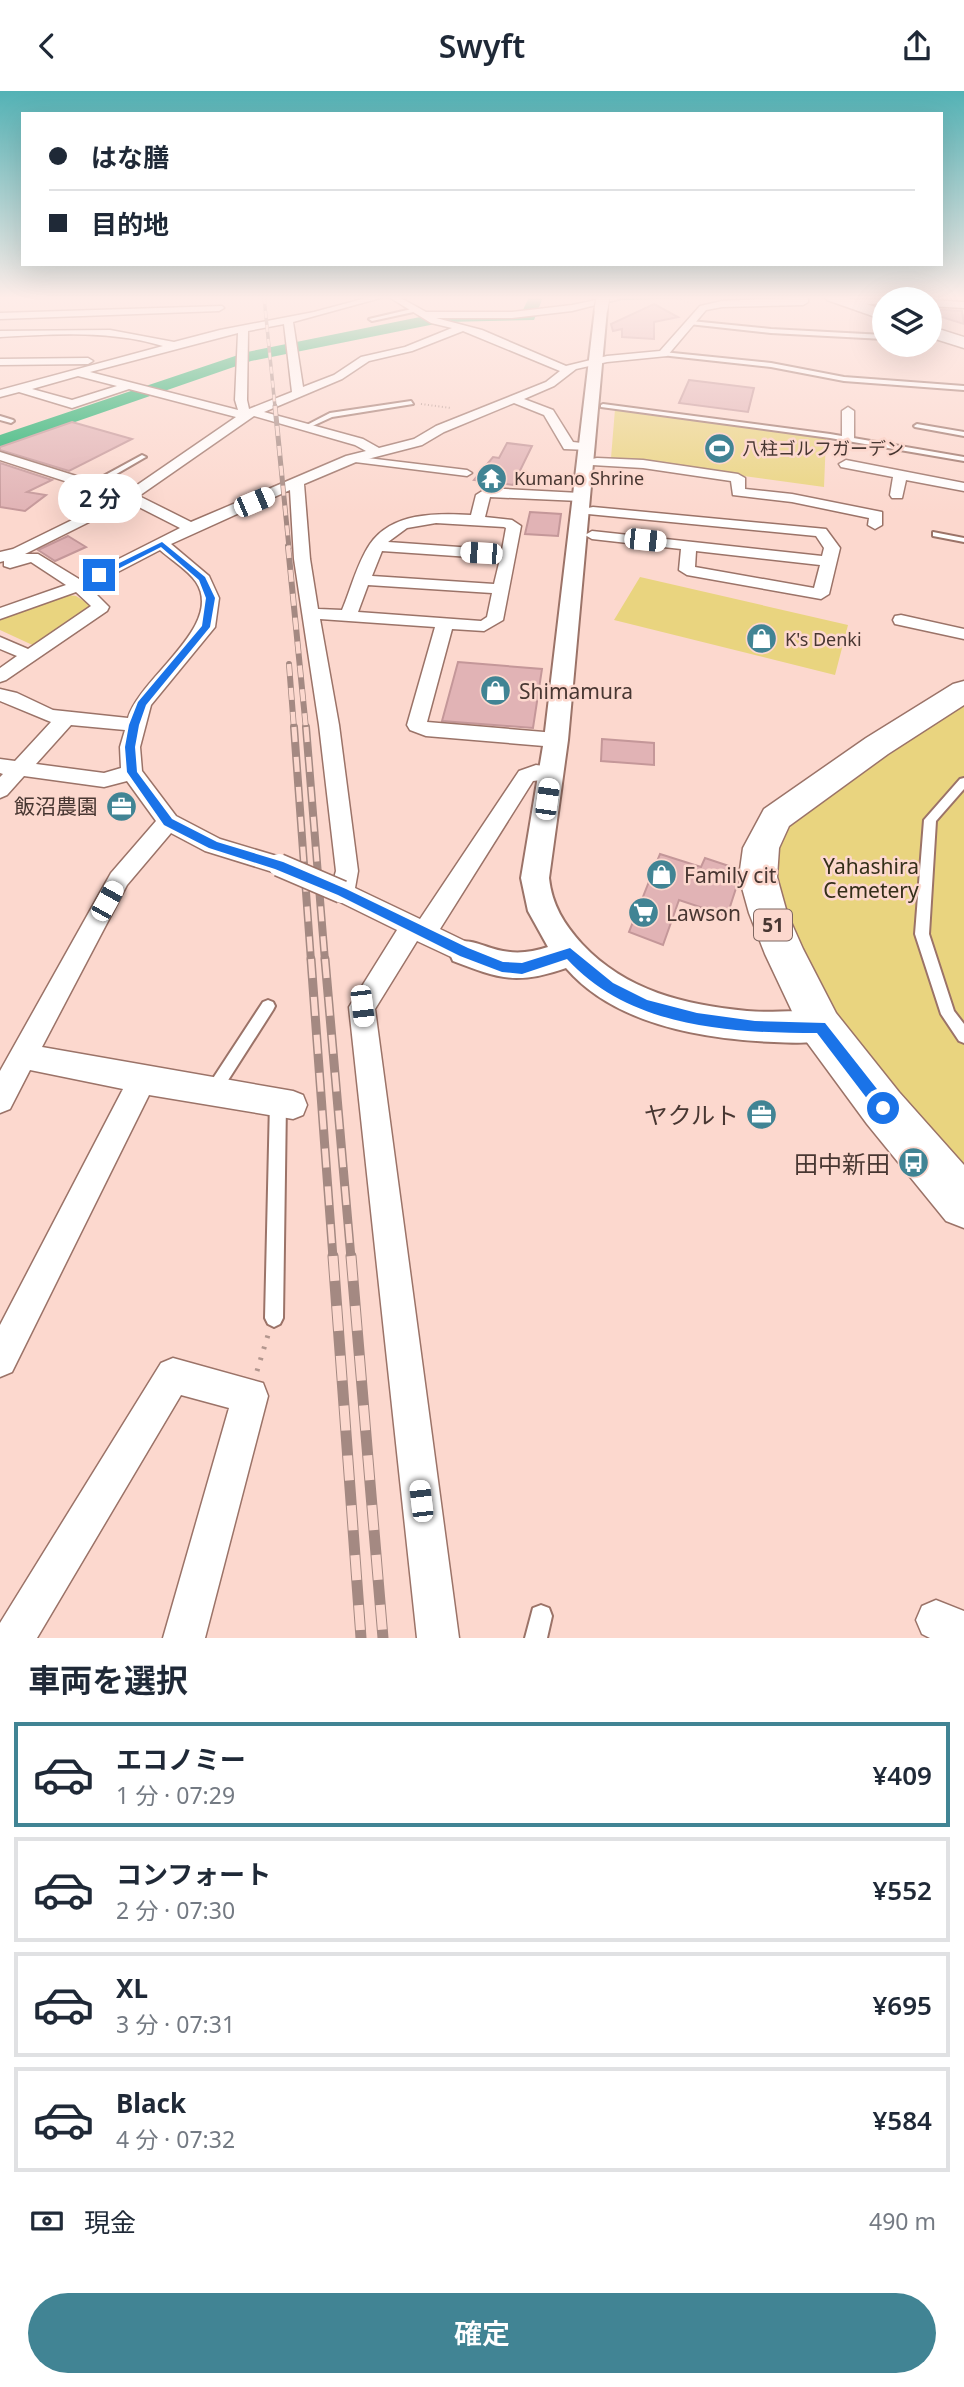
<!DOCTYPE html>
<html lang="ja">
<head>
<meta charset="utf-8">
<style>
  :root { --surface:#fff; --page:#f6f6f7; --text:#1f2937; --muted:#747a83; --line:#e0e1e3; --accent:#418494 }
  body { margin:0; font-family:"Noto Sans","Noto Sans JP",sans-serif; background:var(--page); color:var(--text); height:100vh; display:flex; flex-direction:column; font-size:26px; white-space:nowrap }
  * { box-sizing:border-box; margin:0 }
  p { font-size:23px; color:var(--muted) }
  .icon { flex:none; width:38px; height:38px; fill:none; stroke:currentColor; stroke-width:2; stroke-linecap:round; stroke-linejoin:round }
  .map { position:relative; height:1547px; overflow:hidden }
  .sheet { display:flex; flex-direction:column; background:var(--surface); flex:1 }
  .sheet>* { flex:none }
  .guide { position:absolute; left:21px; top:21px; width:922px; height:154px; border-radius:0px; box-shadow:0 7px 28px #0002; display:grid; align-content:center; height:154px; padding:0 28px; background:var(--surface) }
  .fabs { position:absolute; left:872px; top:196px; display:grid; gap:14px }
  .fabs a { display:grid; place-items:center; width:70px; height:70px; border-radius:50%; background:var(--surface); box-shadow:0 7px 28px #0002; font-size:35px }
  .end { position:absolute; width:32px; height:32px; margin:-16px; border:9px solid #1a73e8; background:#fff; box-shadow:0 0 0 4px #fff }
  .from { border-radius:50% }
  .bubble { position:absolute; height:49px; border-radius:24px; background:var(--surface); box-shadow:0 7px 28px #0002; font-size:23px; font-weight:600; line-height:49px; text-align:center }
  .car { position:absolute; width:21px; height:42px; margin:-21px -10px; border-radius:9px; box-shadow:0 0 5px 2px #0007; background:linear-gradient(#fff 24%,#345 0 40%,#fff 0 76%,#345 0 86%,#fff 0) }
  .guide b { display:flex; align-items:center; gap:24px; height:66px; font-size:26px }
  .guide b+b { border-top:2px solid var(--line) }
  .guide i { width:18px; height:18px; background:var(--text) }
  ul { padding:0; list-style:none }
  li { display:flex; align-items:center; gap:21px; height:105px; margin:0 14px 10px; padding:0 14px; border:4px solid var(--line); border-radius:0px }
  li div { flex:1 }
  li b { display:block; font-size:26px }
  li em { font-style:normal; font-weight:600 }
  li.current { border-color:var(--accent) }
  li>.icon { width:63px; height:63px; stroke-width:1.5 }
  h2 { padding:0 28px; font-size:32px; line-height:84px }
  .pay { display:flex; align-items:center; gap:18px; height:77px; padding:0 28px; font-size:26px }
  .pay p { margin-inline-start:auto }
  .cta { display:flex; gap:14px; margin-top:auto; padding:14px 28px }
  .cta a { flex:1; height:80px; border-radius:42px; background:var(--accent); color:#fff; font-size:28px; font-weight:600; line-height:80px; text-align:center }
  header { display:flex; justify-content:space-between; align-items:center; height:91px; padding:0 28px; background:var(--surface); font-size:32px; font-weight:600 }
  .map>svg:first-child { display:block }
</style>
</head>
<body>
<header><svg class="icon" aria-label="back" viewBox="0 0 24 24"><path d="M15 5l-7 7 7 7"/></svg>Swyft<svg class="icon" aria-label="share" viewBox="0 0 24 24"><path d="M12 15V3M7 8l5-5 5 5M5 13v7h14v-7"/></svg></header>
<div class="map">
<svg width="964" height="1547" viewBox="0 0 964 1547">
  <rect width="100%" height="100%" fill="#fcd8ce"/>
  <path fill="#e9d47f" d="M 615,318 L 826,347 L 824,396 L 611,367 Z
    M 640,486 L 848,534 L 835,584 L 614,529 Z
    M 68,504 L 76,505 L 95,517 L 39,557 L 0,539 L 0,527 Z
    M 964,613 L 964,1080 L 845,936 L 810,881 L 777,799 L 776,762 L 789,736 L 809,718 Z"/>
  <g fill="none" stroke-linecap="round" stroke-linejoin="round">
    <path stroke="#13af69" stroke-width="2.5" d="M 568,220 L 621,208 L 680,206
      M 528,226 L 540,223"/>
    <path fill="#13af69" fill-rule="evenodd" d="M 529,206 L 543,206 L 534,229 L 445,231 L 251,270 L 0,357 L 0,344 L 247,261 L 445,221 L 522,221 Z"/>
  </g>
  <path fill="#e1b3b5" stroke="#c49799" stroke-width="2" d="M 654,213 L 678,226 L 654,231 L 654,248 L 622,246 L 622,238 L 613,240 L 611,233 Z
    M 929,218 L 962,220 L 964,233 L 929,222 Z
    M 689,289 L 754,297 L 748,321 L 679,312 Z
    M 72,331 L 132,348 L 69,380 L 0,359 L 0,356 Z
    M 507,352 L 532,355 L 513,394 L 474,389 L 493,366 L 499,367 Z
    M 0,372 L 52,389 L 27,401 L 46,404 L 25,420 L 0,416 Z
    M 530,421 L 561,423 L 558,445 L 525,443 Z
    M 68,445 L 86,456 L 55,470 L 38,459 Z
    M 458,571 L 542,578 L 533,637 L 442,630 Z
    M 602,648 L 654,652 L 654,674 L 601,670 Z
    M 660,763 L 701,776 L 705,767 L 738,778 L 738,791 L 727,825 L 679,809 L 663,854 L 629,841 Z"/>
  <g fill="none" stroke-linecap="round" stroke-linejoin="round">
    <defs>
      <path id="service" d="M 416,217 L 418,220 L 372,230 L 369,228 Z
        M 691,230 L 771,238 L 884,244 L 884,248 L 771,242 L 689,233 Z
        M 663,261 L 771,272 L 844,286 L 964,295 L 964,299 L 844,290 L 771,276 L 661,264 Z
        M 411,310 L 413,313 L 332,326 L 308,337 L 303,336 L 330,322 Z
        M 603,313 L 830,343 L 964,366 L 964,370 L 830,347 L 601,316 L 601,314 Z
        M 0,325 L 13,329 L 14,330 L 11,332 L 0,329 Z
        M 917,333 L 964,341 L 964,345 L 915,336 L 914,335 Z
        M 142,364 L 146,366 L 144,367 L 94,396 L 87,394 Z
        M 933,441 L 964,447 L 964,451 L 933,445 Z
        M 964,687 L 964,698 L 936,730 L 929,843 L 954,920 L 964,933 L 964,952 L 959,950 L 941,923 L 915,843 L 924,729 L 960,688 Z
        M 268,909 L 273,911 L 275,915 L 273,919 L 218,1005 L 213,1007 L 208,1005 L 205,1000 L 208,995 L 263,911 Z
        M 278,1004 L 283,1006 L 286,1011 L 283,1227 L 280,1233 L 274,1236 L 268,1233 L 265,1227 L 270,1011 L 273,1006 Z
        M 541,1514 L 549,1517 L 552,1525 L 547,1547 L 525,1547 L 533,1517 Z"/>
      <path id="pedestrian" d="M 351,365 L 467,379 L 472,382 L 467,385 L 347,370 L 346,368 Z"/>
      <path id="minor" d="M 370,206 L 384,206 L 293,231 L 303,296 L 334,284 L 361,266 L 405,256 L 452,237 L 431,232 L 389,206 L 399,206 L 426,221 L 512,221 L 572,214 L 611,206 L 627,206 L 572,220 L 512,227 L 436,227 L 482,239 L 566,275 L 607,265 L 660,260 L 700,215 L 722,210 L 808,206 L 808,211 L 803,214 L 722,216 L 706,219 L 667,265 L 607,271 L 576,278 L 554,295 L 524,308 L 553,319 L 573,351 L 590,353 L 590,359 L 564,358 L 544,324 L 514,312 L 444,341 L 422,354 L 356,371 L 304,393 L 310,468 L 318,518 L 342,519 C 351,498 357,472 370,453 C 392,421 437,422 471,424 L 476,404 L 487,397 L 580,402 L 587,406 L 580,410 L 490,406 L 485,426 L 512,429 L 521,435 L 503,529 L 484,540 L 452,538 L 427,631 L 556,642 L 563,644 L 566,649 L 563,654 L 556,656 L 426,645 L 410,639 L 407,634 L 435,536 L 320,528 L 339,634 L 358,780 L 355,797 L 420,828 L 519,680 L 536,674 L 558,677 L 561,682 L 558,687 L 533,690 L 440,838 L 473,854 L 476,861 L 473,868 L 464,872 L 417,850 L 375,918 L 459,1547 L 417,1547 L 349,916 L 397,839 L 334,808 L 330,801 L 336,780 L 319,634 L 294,468 L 290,399 L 171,453 L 209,485 L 219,507 L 215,536 L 151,614 L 140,656 L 142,680 L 176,725 L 220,748 L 287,768 L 290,774 L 287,780 L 279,783 L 205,760 L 171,742 L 127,794 L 42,956 L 293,1000 L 303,1004 L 307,1014 L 303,1024 L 293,1028 L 149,1004 L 12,1281 L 0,1286 L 0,1234 L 123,998 L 30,979 L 10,1018 L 0,1022 L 0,980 L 111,782 L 156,730 L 127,690 L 104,696 L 24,685 L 7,704 L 0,707 L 0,686 L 3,683 L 0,682 L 0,668 L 15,670 L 51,631 L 0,610 L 0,598 L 17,602 L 53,619 L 128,627 C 140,586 225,535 196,491 C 188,479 171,469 160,459 L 89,496 L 109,516 L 107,520 L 6,589 L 0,591 L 0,577 L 17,565 L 0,558 L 0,546 L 28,558 L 91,515 L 76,501 L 0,528 L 0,517 L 66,494 L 31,471 L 10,477 L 4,475 L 4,470 L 0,471 L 0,461 L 13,458 L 117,407 L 0,369 L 0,361 L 127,401 L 236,326 L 129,298 L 72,317 L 19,301 L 0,306 L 0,299 L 163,255 C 110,239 54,243 0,246 L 0,240 L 110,239 L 174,251 L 220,239 L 314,221 ZM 284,233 L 292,301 L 249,318 L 247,309 L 248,240 ZM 463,240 L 560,280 L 546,291 L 436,335 L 414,348 L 379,357 L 363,348 L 264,321 L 342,288 L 369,270 L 412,260 ZM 238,242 L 235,309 L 238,319 L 90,281 ZM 78,285 L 117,295 L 72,309 L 32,298 ZM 254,325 L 355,354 L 366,360 L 346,365 L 191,431 L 139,405 ZM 129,411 L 180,437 L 79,488 L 38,463 L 25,463 ZM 436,432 L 504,436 L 506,437 L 502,459 L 388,451 L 407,437 ZM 382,460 L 500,468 L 494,493 L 372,485 ZM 368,494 L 492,502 L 487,526 L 481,530 L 358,521 ZM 71,634 L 125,639 L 120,656 L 121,677 L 104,682 L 36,673 Z
        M 887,207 L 884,208 L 884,212 L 849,215 L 844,212 L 849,209 Z
        M 929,209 L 964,211 L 964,217 L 929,215 Z
        M 222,215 L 224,217 L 219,220 L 0,228 L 0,222 Z
        M 0,268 L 88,267 L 93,270 L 88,273 L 0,274 Z
        M 848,316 L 854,320 L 854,347 L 848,351 L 842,347 L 842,320 Z
        M 597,367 L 643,369 L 738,383 L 745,387 L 745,398 L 792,403 L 882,421 L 882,434 L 875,438 L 868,434 L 869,427 L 792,411 L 733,404 L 731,390 L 643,377 L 592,374 L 592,368 Z
        M 846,369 L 964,392 L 964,400 L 906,389 L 902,407 L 892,407 L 890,404 L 893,386 L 841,376 L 839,373 Z
        M 593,416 L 826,438 L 840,457 L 829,503 L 821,508 L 687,484 L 679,479 L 681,458 L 592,448 L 585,444 L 592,440 L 822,465 L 824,457 L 816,445 L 588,423 L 588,417 ZM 696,460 L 820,474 L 814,497 L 695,476 Z
        M 901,524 L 964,538 L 964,548 L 895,533 L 893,529 L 895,525 Z
        M 173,1267 L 263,1292 L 268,1305 L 205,1547 L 163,1547 L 229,1317 L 181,1304 L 37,1547 L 0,1547 L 0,1532 L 161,1272 Z
        M 936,1509 L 964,1520 L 964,1547 L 930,1547 L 922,1543 L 916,1529 L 922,1515 Z"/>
      <path id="tertiary" d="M 601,214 L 607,218 L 568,649 L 549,787 C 552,814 564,833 582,853 C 626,900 685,914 747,920 C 775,923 807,916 833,925 L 837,936 L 833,947 C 814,953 793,952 774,951 C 703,948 615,934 566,877 C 517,894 500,888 453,870 L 449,861 L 453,852 C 471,846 485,857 503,860 C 518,863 533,861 548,856 L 528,820 L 521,787 L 544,649 L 595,218 Z"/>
      <path id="primary" d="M 825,206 L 846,206 L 884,219 L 884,229 L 827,209 Z
        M 929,235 L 964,246 L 964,257 L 929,246 Z
        M 964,590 L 964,614 L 888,663 L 789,735 L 779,757 L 777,786 L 787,822 L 803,858 L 836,922 L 899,1001 L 964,1074 L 964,1137 L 946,1130 L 867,1033 L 806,950 L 765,863 L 749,822 L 739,786 L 743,757 L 764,718 L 866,647 L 953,593 Z"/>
    </defs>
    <use href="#service" stroke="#9b7368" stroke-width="4"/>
    <use href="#pedestrian" stroke="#9b7368" stroke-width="3"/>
    <use href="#minor" stroke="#9b7368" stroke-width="3"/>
    <use href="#tertiary" stroke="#9b7368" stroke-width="4"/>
    <use href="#primary" stroke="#9b7368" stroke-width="3"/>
    <path stroke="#b2968e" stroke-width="2" stroke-dasharray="1 2.5" stroke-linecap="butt" d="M 674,206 L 691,212
      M 421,313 L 451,317"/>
    <path stroke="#b2968e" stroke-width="5" stroke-dasharray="2.5 9" stroke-linecap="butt" d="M 257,1280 L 268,1244"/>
    <use href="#service" fill="#fff" fill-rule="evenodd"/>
    <use href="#pedestrian" fill="#fff" fill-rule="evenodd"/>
    <use href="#minor" fill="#fff" fill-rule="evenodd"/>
    <use href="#tertiary" fill="#fff" fill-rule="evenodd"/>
    <use href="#primary" fill="#fff" fill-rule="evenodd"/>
    <defs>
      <path id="rail-far5" d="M 264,206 L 275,316"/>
      <path id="rail-far4" d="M 275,315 L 289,457"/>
      <path id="rail-far3" d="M 288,455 L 306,638
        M 289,573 L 294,638"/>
      <path id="rail-far2" d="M 294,636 L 311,870
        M 306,636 L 325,870"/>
      <path id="rail-far1" d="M 311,868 L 333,1167
        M 325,868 L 351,1167"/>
      <path id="rail" d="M 333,1165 L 361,1547
        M 351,1165 L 383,1547"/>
    </defs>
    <use href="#rail-far5" stroke="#a48982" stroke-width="3.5"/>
    <use href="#rail-far4" stroke="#a48982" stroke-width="5"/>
    <use href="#rail-far3" stroke="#a48982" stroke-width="6"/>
    <use href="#rail-far2" stroke="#a48982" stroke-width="8"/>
    <use href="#rail-far1" stroke="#a48982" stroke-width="9"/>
    <use href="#rail" stroke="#a48982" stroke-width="11"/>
    <use href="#rail-far5" stroke="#fcd8ce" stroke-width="2.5" stroke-dasharray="7" stroke-linecap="butt"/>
    <use href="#rail-far4" stroke="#fcd8ce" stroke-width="3.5" stroke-dasharray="10" stroke-linecap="butt"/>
    <use href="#rail-far3" stroke="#fcd8ce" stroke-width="4.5" stroke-dasharray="12" stroke-linecap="butt"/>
    <use href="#rail-far2" stroke="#fcd8ce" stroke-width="5" stroke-dasharray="15" stroke-linecap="butt"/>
    <use href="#rail-far1" stroke="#fcd8ce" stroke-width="6" stroke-dasharray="19" stroke-linecap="butt"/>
    <use href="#rail" stroke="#fcd8ce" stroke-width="9" stroke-dasharray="25" stroke-linecap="butt"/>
    <defs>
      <path id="minor-bridge" d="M 279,774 L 342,801"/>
      <path id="tertiary-bridge" d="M 601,218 L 603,206"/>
    </defs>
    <use href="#minor-bridge" stroke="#9b7368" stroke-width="25" stroke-linecap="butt"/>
    <use href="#tertiary-bridge" stroke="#9b7368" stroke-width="15" stroke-linecap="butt"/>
    <use href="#minor-bridge" stroke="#fff" stroke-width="22"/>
    <use href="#tertiary-bridge" stroke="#fff" stroke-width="13"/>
  </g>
  <linearGradient id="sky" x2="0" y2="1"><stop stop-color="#53b2b5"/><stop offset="0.49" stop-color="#feede9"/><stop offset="1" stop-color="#feede9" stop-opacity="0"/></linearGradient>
  <rect width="964" height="422" fill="url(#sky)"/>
  <path fill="#1a73e8" d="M 162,451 L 205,486 L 215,507 L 210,536 L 146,614 L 139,634 L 135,656 L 137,681 L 172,728 L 217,751 L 283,771 L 346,798 L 468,857 L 503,871 L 522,872 L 570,857 L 613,892 L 647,909 L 697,922 L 755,930 L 825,932 L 888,1012 L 888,1022 L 878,1022 L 817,942 C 731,942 630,937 567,868 L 522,883 L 502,881 L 460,865 L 338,804 L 275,778 L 209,757 L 164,734 L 127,681 L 125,656 L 129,634 L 138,611 L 202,535 L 206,507 L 199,489 L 161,456 L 102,486 L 95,484 Z"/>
  <defs>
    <symbol id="stadium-disc" viewBox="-11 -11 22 22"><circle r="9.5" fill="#418494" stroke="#fcd8ce"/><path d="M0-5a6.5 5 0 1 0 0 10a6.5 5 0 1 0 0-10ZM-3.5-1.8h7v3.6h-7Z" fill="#fff"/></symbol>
    <symbol id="temple-disc" viewBox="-11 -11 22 22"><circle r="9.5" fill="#418494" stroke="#fcd8ce"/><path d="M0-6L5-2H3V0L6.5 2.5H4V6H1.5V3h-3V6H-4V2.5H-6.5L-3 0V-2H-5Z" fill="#fff"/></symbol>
    <symbol id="shop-disc" viewBox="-11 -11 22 22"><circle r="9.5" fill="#418494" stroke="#fcd8ce"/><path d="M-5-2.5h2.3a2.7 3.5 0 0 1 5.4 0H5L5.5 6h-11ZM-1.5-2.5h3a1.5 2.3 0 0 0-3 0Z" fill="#fff"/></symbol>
    <symbol id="office-disc" viewBox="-11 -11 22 22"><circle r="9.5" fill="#418494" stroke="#fcd8ce"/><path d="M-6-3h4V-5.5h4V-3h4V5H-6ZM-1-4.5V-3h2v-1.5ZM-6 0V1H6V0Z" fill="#fff"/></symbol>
    <symbol id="supermarket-disc" viewBox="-11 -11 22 22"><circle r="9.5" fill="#418494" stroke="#fcd8ce"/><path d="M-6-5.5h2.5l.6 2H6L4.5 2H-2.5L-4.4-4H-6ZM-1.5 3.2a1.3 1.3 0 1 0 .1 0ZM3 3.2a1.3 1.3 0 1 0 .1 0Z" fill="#fff"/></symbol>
    <symbol id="bus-disc" viewBox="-11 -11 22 22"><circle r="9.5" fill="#418494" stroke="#fcd8ce"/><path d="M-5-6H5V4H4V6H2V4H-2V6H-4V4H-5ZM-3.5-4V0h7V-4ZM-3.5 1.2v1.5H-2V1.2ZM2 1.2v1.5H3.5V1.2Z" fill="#fff"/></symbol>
  </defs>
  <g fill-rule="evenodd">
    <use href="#stadium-disc" x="702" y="340" width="35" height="35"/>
    <use href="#temple-disc" x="474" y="370" width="35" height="35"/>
    <use href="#shop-disc" x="744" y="530" width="35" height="35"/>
    <use href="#shop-disc" x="478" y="582" width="35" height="35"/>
    <use href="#office-disc" x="104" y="698" width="35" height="35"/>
    <use href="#shop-disc" x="644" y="766" width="35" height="35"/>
    <use href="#supermarket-disc" x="626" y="804" width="35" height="35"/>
    <use href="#office-disc" x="744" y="1006" width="35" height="35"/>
    <use href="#bus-disc" x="896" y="1054" width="35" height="35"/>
  </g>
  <g text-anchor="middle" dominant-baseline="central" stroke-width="5" stroke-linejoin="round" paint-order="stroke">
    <g font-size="18" fill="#483732" stroke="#fcd8ce" text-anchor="start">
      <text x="742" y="357">八柱ゴルフガーデン</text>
      <text x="514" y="387">Kumano Shrine</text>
      <text x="785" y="548">K's Denki</text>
    </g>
    <rect fill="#fcd8ce" stroke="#7e6761" stroke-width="2" x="754" y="818.5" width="38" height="31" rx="5"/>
    <g font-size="19" font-weight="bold" fill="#483732">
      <text x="773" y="834">51</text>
    </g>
    <g font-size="21" fill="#483732" stroke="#fcd8ce" text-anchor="start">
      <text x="519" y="600">Shimamura</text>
      <text x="98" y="715" text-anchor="end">飯沼農園</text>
      <text x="684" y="784">Family cit</text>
      <text x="666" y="822">Lawson</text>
    </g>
    <g font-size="21" fill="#342f18" stroke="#fcd8ce">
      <text x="871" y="775">Yahashira<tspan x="871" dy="24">Cemetery</tspan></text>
    </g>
    <g font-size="24" fill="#483732" stroke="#fcd8ce" text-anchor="end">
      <text x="739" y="1023">ヤクルト</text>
      <text x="890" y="1072">田中新田</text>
    </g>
  </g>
</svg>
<div class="fabs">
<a><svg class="icon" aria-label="layers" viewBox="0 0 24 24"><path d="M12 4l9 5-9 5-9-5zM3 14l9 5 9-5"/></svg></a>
</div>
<i class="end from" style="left:883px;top:1017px"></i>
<i class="end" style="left:99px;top:484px"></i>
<div class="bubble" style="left:58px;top:383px;width:84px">2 分</div>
<i class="car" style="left:254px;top:411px;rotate:67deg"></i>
<i class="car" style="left:645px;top:449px;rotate:96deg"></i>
<i class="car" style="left:481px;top:462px;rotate:274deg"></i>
<i class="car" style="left:547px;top:708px;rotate:8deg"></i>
<i class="car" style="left:107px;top:810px;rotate:29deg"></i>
<i class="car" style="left:362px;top:915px;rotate:173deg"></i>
<i class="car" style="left:421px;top:1410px;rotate:353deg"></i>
<div class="guide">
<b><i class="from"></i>はな膳</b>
<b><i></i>目的地</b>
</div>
</div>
<section class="sheet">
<h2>車両を選択</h2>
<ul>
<li class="current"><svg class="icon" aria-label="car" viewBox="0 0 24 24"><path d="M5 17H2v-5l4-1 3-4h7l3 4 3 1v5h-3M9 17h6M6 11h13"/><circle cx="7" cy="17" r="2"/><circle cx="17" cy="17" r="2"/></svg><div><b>エコノミー</b><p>1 分 · 07:29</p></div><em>¥409</em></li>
<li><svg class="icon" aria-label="car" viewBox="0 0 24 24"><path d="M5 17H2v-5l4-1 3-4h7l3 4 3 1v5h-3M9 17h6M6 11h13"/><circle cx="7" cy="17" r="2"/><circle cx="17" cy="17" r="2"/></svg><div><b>コンフォート</b><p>2 分 · 07:30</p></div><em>¥552</em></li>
<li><svg class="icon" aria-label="car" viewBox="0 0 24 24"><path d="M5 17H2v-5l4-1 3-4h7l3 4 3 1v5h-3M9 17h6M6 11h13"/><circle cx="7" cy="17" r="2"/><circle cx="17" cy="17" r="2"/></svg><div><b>XL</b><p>3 分 · 07:31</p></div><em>¥695</em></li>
<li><svg class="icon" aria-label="car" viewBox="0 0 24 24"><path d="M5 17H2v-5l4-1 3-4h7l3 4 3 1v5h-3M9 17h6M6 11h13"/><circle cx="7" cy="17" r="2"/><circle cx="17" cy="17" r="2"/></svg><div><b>Black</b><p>4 分 · 07:32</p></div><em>¥584</em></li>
</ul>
<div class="pay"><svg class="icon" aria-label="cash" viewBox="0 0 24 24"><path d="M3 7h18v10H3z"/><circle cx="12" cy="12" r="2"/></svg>現金<p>490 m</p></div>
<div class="cta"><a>確定</a></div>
</section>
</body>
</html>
